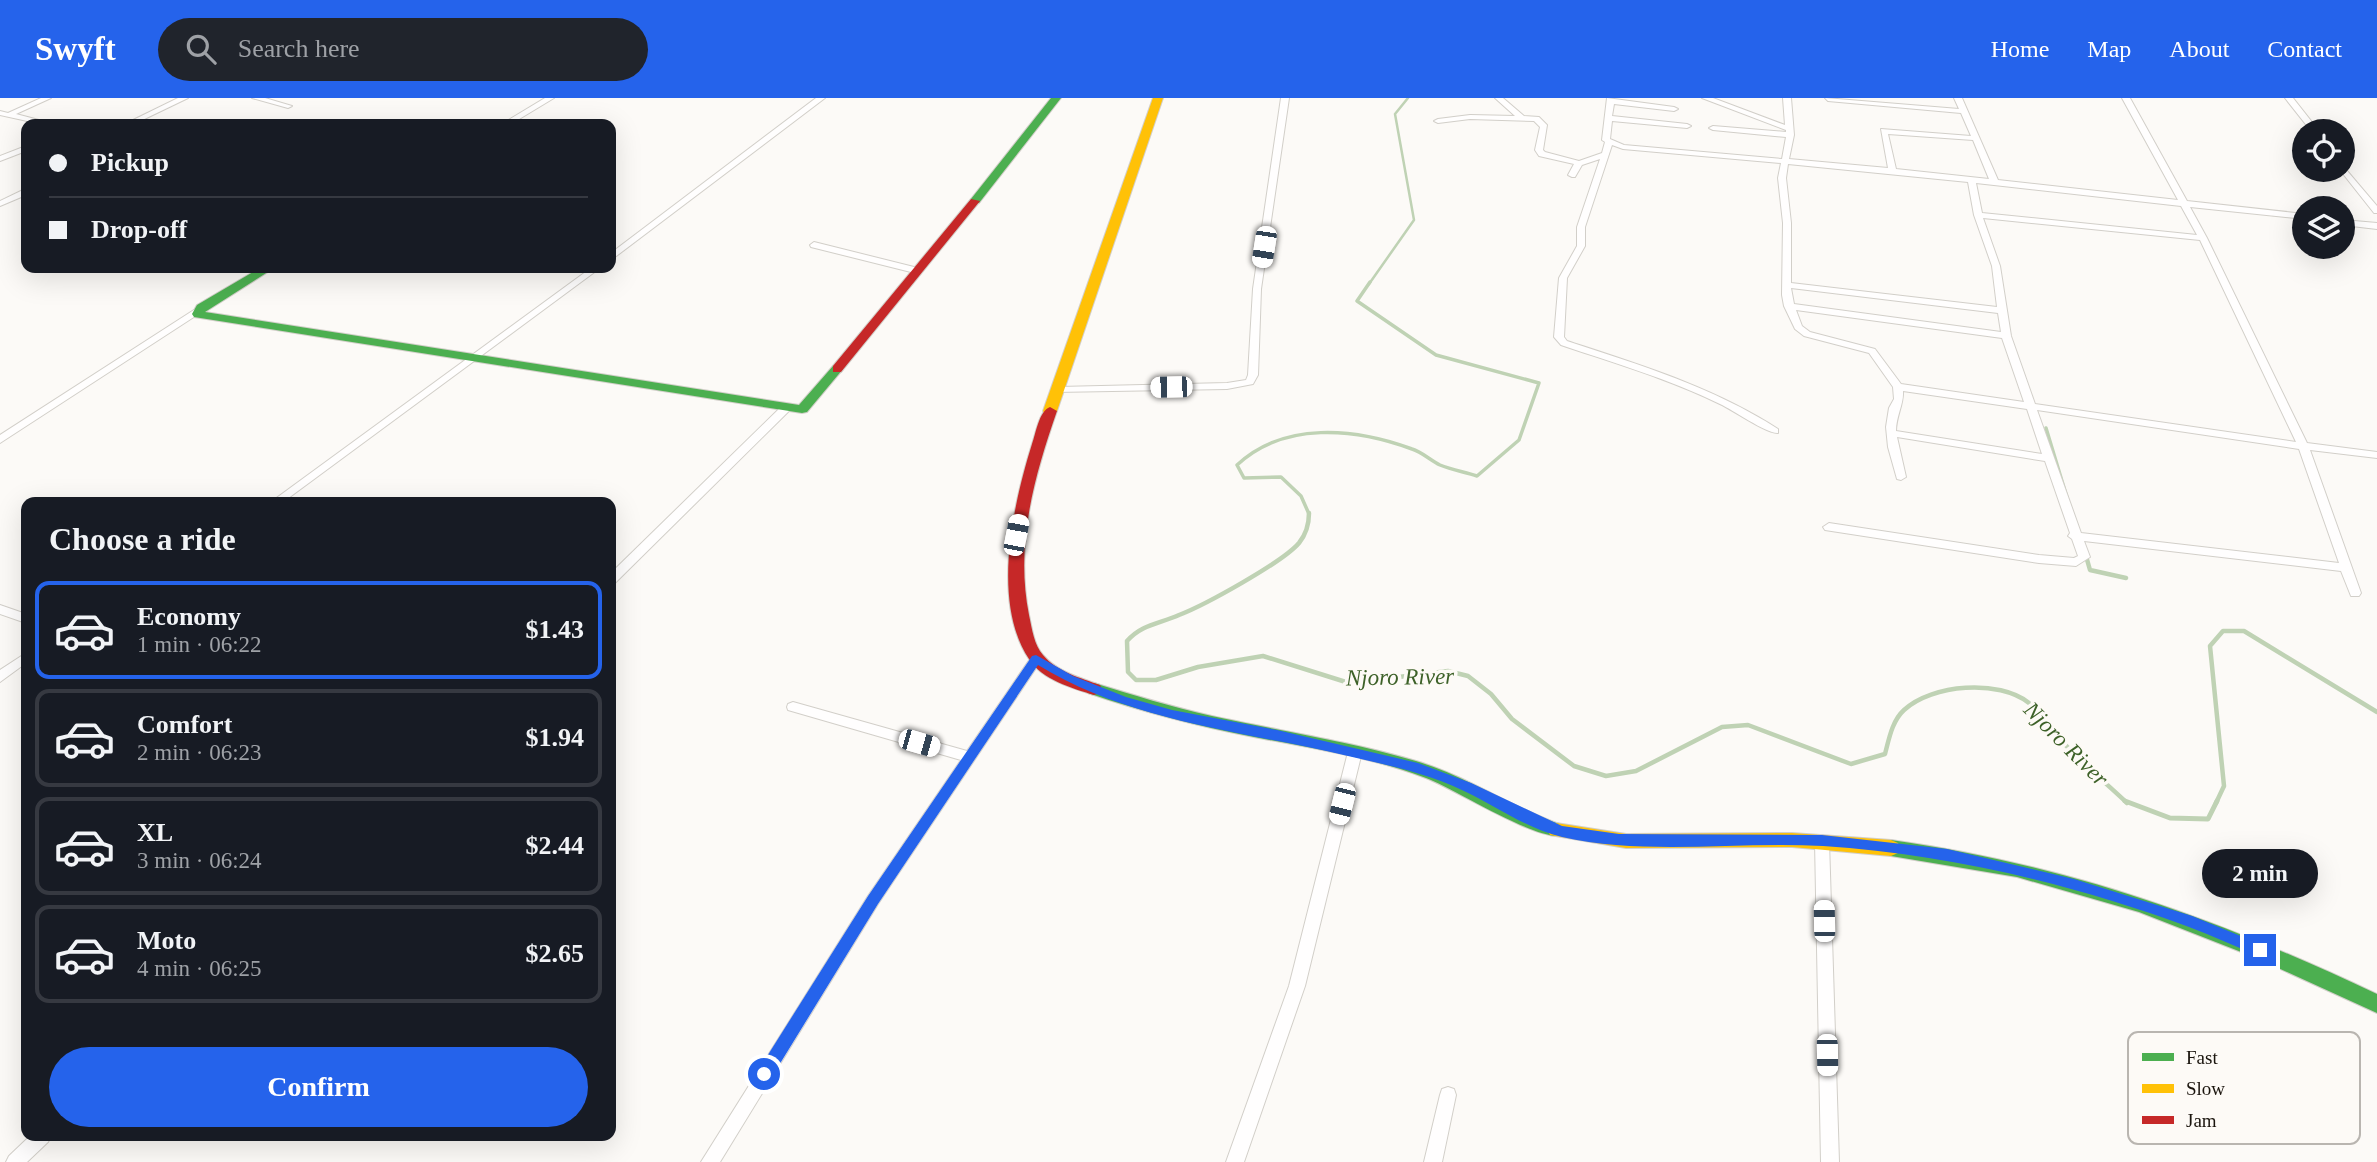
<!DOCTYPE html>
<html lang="en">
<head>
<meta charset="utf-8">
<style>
  :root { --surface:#171b24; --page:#20242c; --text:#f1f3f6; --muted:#9ea1a6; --line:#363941; --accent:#2563eb }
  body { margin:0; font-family:Georgia,serif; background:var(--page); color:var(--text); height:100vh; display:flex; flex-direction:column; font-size:26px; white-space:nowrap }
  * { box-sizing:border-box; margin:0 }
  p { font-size:23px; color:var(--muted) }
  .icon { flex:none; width:38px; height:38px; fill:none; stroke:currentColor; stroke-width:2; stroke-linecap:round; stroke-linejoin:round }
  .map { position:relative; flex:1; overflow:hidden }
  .sheet { position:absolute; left:21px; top:399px; width:595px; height:644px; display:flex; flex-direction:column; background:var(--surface); border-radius:14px; box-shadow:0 7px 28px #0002 }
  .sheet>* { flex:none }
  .top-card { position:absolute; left:21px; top:21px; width:595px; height:154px; border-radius:14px; box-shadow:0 7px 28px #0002; display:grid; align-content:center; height:154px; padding:0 28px; background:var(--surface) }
  .buttons { position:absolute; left:2292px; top:21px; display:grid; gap:14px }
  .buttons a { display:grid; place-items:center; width:63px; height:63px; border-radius:50%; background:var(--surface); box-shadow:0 7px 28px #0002; font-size:35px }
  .end { position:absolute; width:32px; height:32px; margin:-16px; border:9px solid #2563eb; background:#fff; box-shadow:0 0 0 4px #fff }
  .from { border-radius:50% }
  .bubble { position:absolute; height:49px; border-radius:24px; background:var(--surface); box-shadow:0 7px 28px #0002; font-size:23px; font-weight:700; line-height:49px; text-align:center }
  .car { position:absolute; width:21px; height:42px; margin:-21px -10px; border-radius:9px; box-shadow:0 0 5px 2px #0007; background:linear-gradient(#fff 24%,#345 0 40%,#fff 0 76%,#345 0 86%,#fff 0) }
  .top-card b { display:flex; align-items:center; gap:24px; height:66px; font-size:26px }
  .top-card b+b { border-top:2px solid var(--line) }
  .top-card i { width:18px; height:18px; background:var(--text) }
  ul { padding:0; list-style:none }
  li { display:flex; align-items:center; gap:21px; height:98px; margin:0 14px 10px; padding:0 14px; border:4px solid var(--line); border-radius:14px }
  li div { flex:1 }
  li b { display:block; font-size:26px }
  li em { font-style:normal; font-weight:700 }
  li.current { border-color:var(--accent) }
  li>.icon { width:63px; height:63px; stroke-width:1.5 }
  h2 { padding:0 28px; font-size:32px; line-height:84px }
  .button { display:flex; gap:14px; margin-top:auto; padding:14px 28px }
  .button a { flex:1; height:80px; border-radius:42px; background:var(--accent); color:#fff; font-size:28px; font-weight:700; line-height:80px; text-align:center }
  header { display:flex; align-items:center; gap:42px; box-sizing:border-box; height:98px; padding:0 35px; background:var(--accent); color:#fff }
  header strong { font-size:33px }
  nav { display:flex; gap:38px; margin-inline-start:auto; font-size:24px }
  .search { width:490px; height:63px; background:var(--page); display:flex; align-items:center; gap:18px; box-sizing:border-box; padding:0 24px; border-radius:38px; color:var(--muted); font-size:26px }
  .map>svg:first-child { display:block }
</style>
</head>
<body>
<header>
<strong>Swyft</strong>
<div class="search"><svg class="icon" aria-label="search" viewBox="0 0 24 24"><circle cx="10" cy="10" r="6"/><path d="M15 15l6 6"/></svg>Search here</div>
<nav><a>Home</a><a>Map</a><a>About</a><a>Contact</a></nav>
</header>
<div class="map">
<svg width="2377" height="1064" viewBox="0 0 2377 1064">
  <rect width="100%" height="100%" fill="#fcfaf7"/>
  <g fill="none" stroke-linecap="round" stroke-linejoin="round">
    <path stroke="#bfd2b4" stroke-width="2.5" d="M 1369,186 L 1414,122 L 1395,16 L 1408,0"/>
    <path stroke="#bfd2b4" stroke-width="3.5" d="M 2046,330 L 2068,403
      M 1309,416 L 1301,398 L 1281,379 L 1244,380 L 1237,367 C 1284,323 1355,330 1412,351 C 1422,354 1430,362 1440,367 C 1452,372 1465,374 1477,378 L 1519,342 L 1539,285 L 1436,257 L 1357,203 L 1370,184"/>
    <path stroke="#bfd2b4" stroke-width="4.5" d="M 1309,415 C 1309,426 1307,435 1299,445 C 1283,464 1205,507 1179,517 C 1159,526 1142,526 1127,543 L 1128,574 L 1136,582 L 1156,582 L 1198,569 L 1263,558 L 1349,585 L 1448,573 L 1468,578 L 1491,596 L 1512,621 L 1574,668 L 1606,678 L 1636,673 L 1722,629 L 1748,627 L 1851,666 L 1885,656 C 1889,641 1892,623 1904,612 C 1932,586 1999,581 2029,605 C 2041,615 2050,631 2061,642 C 2081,665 2105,684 2127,705
      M 2086,458 L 2090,472 L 2126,480
      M 2216,705 L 2224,688 L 2210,548 L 2223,533 L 2244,533 L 2377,614"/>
    <path stroke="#bfd2b4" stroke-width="5" d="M 2125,703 L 2170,720 L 2208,721 L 2217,703"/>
    <defs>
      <path id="street" d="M 41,0 L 51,0 L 16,16 L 54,26 L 41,26 L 0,17 L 0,13 L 8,15 Z
        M 178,0 L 188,0 L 134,26 L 125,26 Z
        M 252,0 L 265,0 L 292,8 L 288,10 Z
        M 545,0 L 554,0 L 511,26 L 502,26 Z
        M 816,0 L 825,0 L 611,162 L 611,155 Z
        M 1281,0 L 1289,0 L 1261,191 L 1258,277 L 1253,286 L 1227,291 L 1055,294 L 1054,292 L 1059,289 L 1227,285 L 1246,282 L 1248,277 L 1253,191 Z
        M 1495,0 L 1503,0 L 1524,18 L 1539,19 L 1547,27 L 1543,52 L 1545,54 L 1579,63 L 1602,55 L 1605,44 L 1602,42 L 1607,0 L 1674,9 L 1678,11 L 1674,13 L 1614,6 L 1612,18 L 1687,26 L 1691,28 L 1687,30 L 1612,23 L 1610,41 L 1624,47 L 1782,61 L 1786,39 L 1713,32 L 1709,30 L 1713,28 L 1786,34 L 1786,32 L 1702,0 L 1713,0 L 1785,27 L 1783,0 L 1791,0 L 1794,37 L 1789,61 L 1888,70 L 1881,31 L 1971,38 L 1961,15 L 1828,3 L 1825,0 L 1959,11 L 1954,0 L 1962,0 L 1998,82 L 2178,102 L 2122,0 L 2130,0 L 2187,103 L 2305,116 L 2305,121 L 2190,109 L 2207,140 L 2307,345 L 2377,354 L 2377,360 L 2310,352 L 2361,495 L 2359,498 L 2351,498 L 2341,473 L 2084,443 L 2090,459 L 2076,468 L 2039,465 L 1825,432 L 1823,429 L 1829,425 L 2039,457 L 2074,460 L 2078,458 L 2072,441 L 2068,438 L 2070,435 L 2045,363 L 1897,339 L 1906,379 L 1901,382 L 1897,381 L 1888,349 L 1886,329 L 1889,310 L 1894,301 L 1893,289 L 1869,255 L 1804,238 L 1795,231 L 1784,208 L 1782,197 L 1783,125 L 1778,80 L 1781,65 L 1623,51 L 1612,47 L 1585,129 L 1585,148 L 1567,180 L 1564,239 L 1567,243 C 1640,267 1713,289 1778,331 L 1778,335 C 1767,336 1733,312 1720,306 C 1669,281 1614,265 1561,247 L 1554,239 L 1559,180 L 1577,148 L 1577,129 L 1600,61 L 1582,67 L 1575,79 L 1572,79 L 1568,77 L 1574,66 L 1539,58 L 1535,52 L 1540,29 L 1534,23 L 1470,21 L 1438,25 L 1434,23 L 1438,21 L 1470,17 L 1515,18 ZM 1888,36 L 1973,42 L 1989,81 L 1896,71 ZM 1788,66 L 1968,84 L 1974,117 L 1992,168 L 1997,209 L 1791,185 L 1791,125 L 1786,80 ZM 1976,85 L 2181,108 L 2197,137 L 1982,115 ZM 1983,120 L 2200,142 L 2296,344 L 2035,306 L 2011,238 L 2000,168 ZM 1791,190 L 1998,215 L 2001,234 L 1794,206 ZM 1796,212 L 2002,240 L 2024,304 L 1901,286 L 1875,251 L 1810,234 L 1802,228 ZM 1903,293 L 2027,311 L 2042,356 L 1896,333 C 1896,318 1904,306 1903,293 ZM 2037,312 L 2299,351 L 2339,465 L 2081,435 Z
        M 2285,0 L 2293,0 L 2319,33 L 2311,33 Z
        M 26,48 L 26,53 L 0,63 L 0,58 Z
        M 2343,68 L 2377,108 L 2377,115 L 2374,115 L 2340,72 L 2343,72 Z
        M 23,92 L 26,92 L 26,97 L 0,108 L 0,103 Z
        M 2343,122 L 2377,125 L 2377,131 L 2343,127 Z
        M 814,144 L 922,171 L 923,173 L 919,176 L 811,149 L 810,147 Z
        M 591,170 L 600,170 L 283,404 L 271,404 Z
        M 197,210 L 202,213 L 200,215 L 0,345 L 0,337 Z
        M 786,307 L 790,308 L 790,312 L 615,485 L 611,486 L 611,475 L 782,308 Z
        M 0,507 L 26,516 L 26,525 L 0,516 Z
        M 26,555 L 26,565 L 0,584 L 0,572 Z
        M 1036,557 L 1042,561 L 1040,564 L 878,806 L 720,1064 L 701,1064 L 868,798 L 961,662 L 788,612 L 787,609 L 788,606 L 793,604 L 967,653 L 1032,558 Z
        M 1355,649 L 1360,650 L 1362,654 L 1305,888 L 1244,1064 L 1226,1064 L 1289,888 L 1348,654 L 1350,650 Z
        M 1822,737 L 1827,739 L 1829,743 L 1839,1064 L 1821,1064 L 1815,743 L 1817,739 Z
        M 1448,989 L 1454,991 L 1456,997 L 1442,1064 L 1424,1064 L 1440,997 L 1442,991 Z
        M 30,1038 L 51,1038 L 48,1044 L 27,1064 L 6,1064 L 9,1058 Z"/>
      <path id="fast" d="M 1051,0 L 1061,0 L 979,105 L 971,105 L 971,101 Z
        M 260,170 L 274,170 L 205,214 L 799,307 L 833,268 L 837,267 L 843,271 L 807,314 L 802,315 L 194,219 L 192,216 L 197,207 Z
        M 1094,585 C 1133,597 1172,609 1212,618 C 1280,633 1349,643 1416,663 C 1467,678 1512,710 1562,727 L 1565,732 L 1562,737 C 1540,745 1453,690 1426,680 C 1371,659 1311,650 1254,639 C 1198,628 1143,614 1088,595 L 1086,591 L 1088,587 Z
        M 1891,742 C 2068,767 2216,820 2377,896 L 2377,915 L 2254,859 L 2139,814 L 2017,779 L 1891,758 L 1884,755 L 1882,750 L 1884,745 Z"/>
      <path id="slow" d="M 1153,0 L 1163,0 L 1057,313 L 1050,317 L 1045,316 L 1043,313 Z
        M 1556,725 L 1626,736 L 1792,735 L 1891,742 L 1898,745 L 1900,750 L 1898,755 L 1891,758 L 1792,749 L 1626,750 L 1550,737 L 1547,732 L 1550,727 Z"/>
      <path id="jam" d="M 971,101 L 980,103 L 841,274 L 833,274 L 833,268 Z
        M 1050,309 L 1057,313 C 1034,379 1015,447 1029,517 C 1032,531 1034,547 1043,557 C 1057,574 1081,580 1100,587 L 1102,591 L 1100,595 L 1094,597 C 1072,590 1042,582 1029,561 C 991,504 1013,407 1032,346 C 1036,335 1039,313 1050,309 Z"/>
    </defs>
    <use href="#street" stroke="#d2cfc9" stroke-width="2"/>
    <use href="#fast" stroke="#d2cfc9" stroke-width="2"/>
    <use href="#slow" stroke="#d2cfc9" stroke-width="2"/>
    <use href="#jam" stroke="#d2cfc9" stroke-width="2"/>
    <use href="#street" fill="#fffefe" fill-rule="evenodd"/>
    <use href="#fast" fill="#4caf50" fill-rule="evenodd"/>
    <use href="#slow" fill="#ffc107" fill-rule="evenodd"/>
    <use href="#jam" fill="#c62828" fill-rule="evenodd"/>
  </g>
  <path fill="#2563eb" d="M 1036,557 L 1073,578 L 1126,599 L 1172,612 L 1277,632 L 1418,665 L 1471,685 L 1562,728 L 1619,736 L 1822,737 L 1947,751 L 2074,781 L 2192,818 L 2265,848 L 2267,852 L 2260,858 C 2236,849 2213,838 2189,829 C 2073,786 1947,756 1823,748 C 1737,743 1647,758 1562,739 C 1527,731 1496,708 1464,693 C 1427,675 1387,667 1348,658 C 1243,633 1131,624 1038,567 L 878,806 L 770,982 L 759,982 L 759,971 L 868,798 L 1032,558 Z"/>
  <g text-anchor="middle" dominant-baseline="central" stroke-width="7" stroke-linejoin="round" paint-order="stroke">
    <g font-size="23" font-style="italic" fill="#3d6128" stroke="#fdfaf6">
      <text transform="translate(1400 579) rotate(-1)">Njoro River</text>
      <text transform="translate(2066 646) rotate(45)">Njoro River</text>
    </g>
  </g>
  <rect x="2128" y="934" width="232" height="112" rx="10" fill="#fdfaf6" stroke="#b9b5b0" stroke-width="2"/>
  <rect x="2142" y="955" width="32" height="8" fill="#4caf50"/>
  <rect x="2142" y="986" width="32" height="9" fill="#ffc107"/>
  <rect x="2142" y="1018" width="32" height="8" fill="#c62828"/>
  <g font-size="19" fill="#1a140d">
    <text x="2186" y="966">Fast</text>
    <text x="2186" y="997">Slow</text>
    <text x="2186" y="1029">Jam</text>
  </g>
</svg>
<div class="buttons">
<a><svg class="icon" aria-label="locate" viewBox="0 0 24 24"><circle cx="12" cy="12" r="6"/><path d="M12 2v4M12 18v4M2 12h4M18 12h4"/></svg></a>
<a><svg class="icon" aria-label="layers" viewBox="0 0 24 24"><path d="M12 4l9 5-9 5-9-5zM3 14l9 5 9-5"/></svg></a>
</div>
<i class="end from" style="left:764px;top:976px"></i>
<i class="end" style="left:2260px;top:852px"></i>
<div class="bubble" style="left:2202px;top:751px;width:116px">2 min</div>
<i class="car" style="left:1264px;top:149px;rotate:189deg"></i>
<i class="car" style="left:1171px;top:289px;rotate:269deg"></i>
<i class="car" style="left:1016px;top:437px;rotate:11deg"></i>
<i class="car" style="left:919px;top:645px;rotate:106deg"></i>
<i class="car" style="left:1342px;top:706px;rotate:194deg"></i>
<i class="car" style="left:1824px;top:823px;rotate:359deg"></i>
<i class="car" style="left:1827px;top:957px;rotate:179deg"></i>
<div class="top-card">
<b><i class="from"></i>Pickup</b>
<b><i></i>Drop-off</b>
</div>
<section class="sheet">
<h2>Choose a ride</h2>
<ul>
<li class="current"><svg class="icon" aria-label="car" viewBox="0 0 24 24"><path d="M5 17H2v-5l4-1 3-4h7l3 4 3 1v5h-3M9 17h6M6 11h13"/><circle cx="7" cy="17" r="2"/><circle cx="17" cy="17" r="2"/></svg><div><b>Economy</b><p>1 min · 06:22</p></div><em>$1.43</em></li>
<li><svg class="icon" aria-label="car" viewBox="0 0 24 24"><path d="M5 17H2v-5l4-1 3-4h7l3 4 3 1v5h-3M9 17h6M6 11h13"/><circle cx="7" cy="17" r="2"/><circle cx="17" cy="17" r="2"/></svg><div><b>Comfort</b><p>2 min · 06:23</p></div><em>$1.94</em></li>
<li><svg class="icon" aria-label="car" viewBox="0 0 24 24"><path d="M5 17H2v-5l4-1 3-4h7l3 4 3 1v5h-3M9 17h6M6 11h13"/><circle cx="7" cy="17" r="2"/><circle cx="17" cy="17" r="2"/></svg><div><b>XL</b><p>3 min · 06:24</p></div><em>$2.44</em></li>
<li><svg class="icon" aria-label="car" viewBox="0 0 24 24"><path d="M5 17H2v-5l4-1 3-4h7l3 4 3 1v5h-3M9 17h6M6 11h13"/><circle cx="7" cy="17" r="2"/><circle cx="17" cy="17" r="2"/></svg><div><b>Moto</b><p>4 min · 06:25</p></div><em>$2.65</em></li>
</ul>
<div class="button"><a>Confirm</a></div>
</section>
</div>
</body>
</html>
